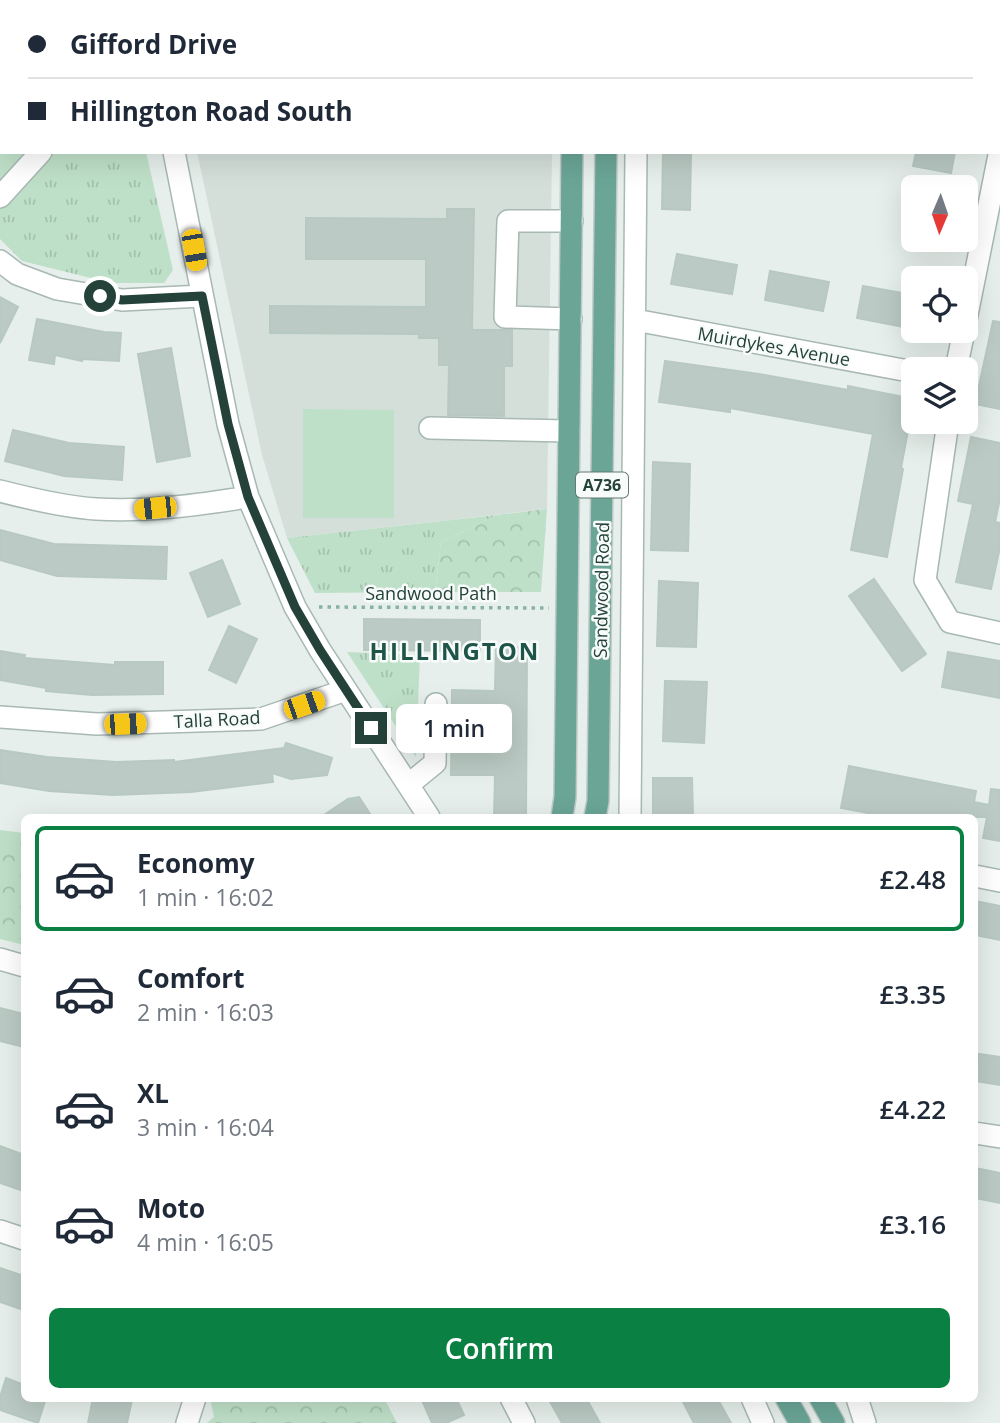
<!DOCTYPE html>
<html lang="en">
<head>
<meta charset="utf-8">
<style>
  :root { --surface:#fff; --page:#f2f2f3; --text:#1f2937; --muted:#747a83; --line:#e0e1e3; --accent:#0b8043 }
  body { margin:0; font-family:"Open Sans",sans-serif; background:var(--page); color:var(--text); height:100vh; display:flex; flex-direction:column; font-size:26px; white-space:nowrap }
  * { box-sizing:border-box; margin:0 }
  p { font-size:23px; color:var(--muted) }
  .icon { flex:none; width:38px; height:38px; fill:none; stroke:currentColor; stroke-width:2; stroke-linecap:round; stroke-linejoin:round }
  .map { position:relative; flex:1; overflow:hidden }
  .details { position:absolute; left:21px; top:814px; width:957px; height:588px; display:flex; flex-direction:column; background:var(--surface); border-radius:10px; box-shadow:0 7px 28px #0002 }
  .details>* { flex:none }
  .hud { position:absolute; left:0px; top:0px; width:1001px; height:154px; box-shadow:0 7px 28px #0002; display:grid; align-content:center; height:154px; padding:0 28px; background:var(--surface) }
  .needle { width:46px; rotate:182deg }
  .tools { position:absolute; left:901px; top:175px; display:grid; gap:14px }
  .tools a { display:grid; place-items:center; width:77px; height:77px; border-radius:10px; background:var(--surface); box-shadow:0 7px 28px #0002; font-size:35px }
  .end { position:absolute; width:32px; height:32px; margin:-16px; border:9px solid #24423a; background:#fff; box-shadow:0 0 0 4px #fff }
  .from { border-radius:50% }
  .bubble { position:absolute; height:49px; border-radius:10px; background:var(--surface); box-shadow:0 7px 28px #0002; font-size:23px; font-weight:600; line-height:49px; text-align:center }
  .car { position:absolute; width:21px; height:42px; margin:-21px -10px; border-radius:9px; box-shadow:0 0 5px 2px #0007; background:linear-gradient(#f5c518 24%,#345 0 40%,#f5c518 0 76%,#345 0 86%,#f5c518 0) }
  .hud b { display:flex; align-items:center; gap:24px; height:66px; font-size:26px }
  .hud b+b { border-top:2px solid var(--line) }
  .hud i { width:18px; height:18px; background:var(--text) }
  ul { padding:12px 0 0; list-style:none }
  li { display:flex; align-items:center; gap:21px; height:105px; margin:0 14px 10px; padding:0 14px; border:4px solid transparent; border-radius:10px }
  li div { flex:1 }
  li b { display:block; font-size:26px }
  li em { font-style:normal; font-weight:600 }
  li.on { border-color:var(--accent) }
  li>.icon { width:63px; height:63px; stroke-width:1.5 }
  .action { display:flex; gap:14px; margin-top:auto; padding:14px 28px }
  .action a { flex:1; height:80px; border-radius:10px; background:var(--accent); color:#fff; font-size:28px; font-weight:600; line-height:80px; text-align:center }
  .map>svg:first-child { display:block }
</style>
</head>
<body>
<div class="map">
<svg width="1000" height="1423" viewBox="0 0 1000 1423">
  <defs>
    <pattern id="grass-tufts" width="24" height="20" patternUnits="userSpaceOnUse" patternTransform="scale(1.75)"><rect width="24" height="20" fill="#bfe0c8"/><path d="M3 7l-1-3M5 7V3M7 7l1-3M15 17l-1-3M17 17v-4M19 17l1-3" fill="none" stroke="#a4c1ad"/></pattern>
    <pattern id="forest-crowns" width="20" height="18" patternUnits="userSpaceOnUse" patternTransform="scale(1.75)"><rect width="20" height="18" fill="#bfe0c8"/><path d="M2 6a3 3 0 1 1 6 0M12 15a3 3 0 1 1 6 0" fill="none" stroke="#a4c1ad"/></pattern>
  </defs>
  <rect width="100%" height="100%" fill="#e6efeb"/>
  <path fill="#d4dfda" d="M 197,152 L 552,152 L 547,509 L 287,538 L 262,455 Z"/>
  <path fill="url(#grass-tufts)" d="M 0,50 L 2,152 L 146,152 L 173,270 L 164,283 L 111,283 L 22,261 L 0,239 Z
    M 497,515 L 441,542 L 435,592 L 315,593 L 287,538 Z
    M 347,652 L 420,655 L 416,757 Z"/>
  <path fill="url(#forest-crowns)" d="M 547,509 L 541,592 L 435,592 L 441,542 L 497,515 Z
    M 0,830 L 24,833 L 24,945 L 0,939 Z
    M 210,1398 L 384,1398 L 397,1423 L 207,1423 L 214,1417 Z"/>
  <path fill="#bfe0c8" d="M 303,409 L 394,410 L 394,518 L 303,518 Z"/>
  <path fill="#bbcac4" stroke="#b8c9c2" stroke-width="2" d="M 663,152 L 691,152 L 690,210 L 662,209 Z
    M 916,152 L 955,152 L 951,173 L 913,166 Z
    M 447,209 L 474,209 L 472,330 L 512,330 L 512,366 L 504,366 L 504,416 L 448,415 L 449,365 L 439,365 L 439,338 L 419,338 L 419,334 L 270,333 L 270,306 L 426,307 L 426,259 L 306,259 L 306,218 L 447,219 Z
    M 677,254 L 737,265 L 732,294 L 671,284 Z
    M 770,271 L 829,282 L 823,311 L 765,300 Z
    M 863,286 L 914,295 L 914,329 L 857,318 Z
    M 0,297 L 18,307 L 0,343 Z
    M 37,319 L 104,332 L 121,333 L 119,361 L 82,359 L 82,361 L 55,355 L 54,364 L 29,360 Z
    M 993,321 L 1000,322 L 1000,409 L 975,404 Z
    M 171,348 L 190,456 L 157,462 L 138,354 Z
    M 665,361 L 759,374 L 848,390 L 848,386 L 914,399 L 901,468 L 903,469 L 887,557 L 851,550 L 873,434 L 730,408 L 730,412 L 659,402 Z
    M 13,430 L 69,443 L 124,447 L 122,480 L 64,476 L 5,461 Z
    M 971,437 L 1000,443 L 1000,498 L 995,522 L 1000,523 L 1000,547 L 991,589 L 956,582 L 973,504 L 958,501 Z
    M 653,462 L 690,464 L 688,551 L 651,550 Z
    M 0,530 L 54,544 L 167,547 L 166,579 L 57,576 L 0,560 Z
    M 222,560 L 240,604 L 208,617 L 190,573 Z
    M 874,579 L 926,654 L 902,671 L 849,596 Z
    M 659,581 L 698,583 L 696,647 L 657,646 Z
    M 364,619 L 480,620 L 480,651 L 364,650 Z
    M 229,626 L 257,639 L 236,683 L 209,670 Z
    M 527,647 L 526,817 L 494,817 L 495,775 L 451,775 L 452,690 L 495,691 L 496,648 Z
    M 0,651 L 25,655 L 24,658 L 115,665 L 115,662 L 163,662 L 163,694 L 92,695 L 46,691 L 46,688 L 0,680 Z
    M 948,652 L 1000,661 L 1000,698 L 942,687 Z
    M 665,681 L 707,682 L 704,743 L 663,741 Z
    M 286,743 L 332,758 L 327,775 L 291,779 L 272,773 L 273,782 L 191,792 L 113,795 L 49,791 L 0,783 L 0,750 L 47,757 L 116,762 L 174,760 L 174,762 L 284,748 Z
    M 849,766 L 976,791 L 974,802 L 989,805 L 991,789 L 1000,790 L 1000,841 L 983,838 L 987,817 L 889,817 L 841,808 Z
    M 653,778 L 692,778 L 693,817 L 653,817 Z
    M 359,797 L 372,817 L 321,817 L 348,799 Z
    M 975,901 L 1000,906 L 1000,940 L 975,935 Z
    M 0,1008 L 24,1014 L 24,1047 L 0,1041 Z
    M 979,1054 L 1000,1057 L 1000,1085 L 975,1081 Z
    M 0,1146 L 24,1155 L 24,1191 L 0,1183 Z
    M 975,1168 L 1000,1173 L 1000,1203 L 975,1198 Z
    M 0,1268 L 24,1276 L 24,1310 L 0,1302 Z
    M 6,1378 L 24,1385 L 24,1398 L 46,1398 L 38,1423 L 0,1410 L 0,1397 Z
    M 93,1398 L 132,1400 L 127,1423 L 88,1423 Z
    M 421,1398 L 456,1398 L 464,1415 L 446,1423 L 432,1423 Z
    M 548,1398 L 586,1398 L 600,1423 L 562,1423 Z
    M 681,1398 L 717,1398 L 731,1423 L 694,1423 Z"/>
  <g fill="none" stroke-linecap="round" stroke-linejoin="round">
    <defs>
      <path id="minor" d="M 142,0 L 142,2
        M 261,0 L 261,2
        M 461,2 L 462,0
        M 637,2 L 637,0
        M 0,32 L 2,32
        M 174,152 L 228,424 L 248,497 L 295,607 L 320,650 L 429,817
        M 0,197 L 41,152
        M 0,261 L 17,274 L 57,289 L 122,300 L 202,296
        M 571,319 L 505,317 L 508,221 L 572,221
        M 635,320 L 914,372
        M 966,320 L 1000,150
        M 956,369 L 964,331
        M 948,422 L 925,580 L 950,622 L 1000,633
        M 430,428 L 569,431
        M 0,491 C 31,499 64,507 96,509 C 147,512 198,505 248,497
        M 0,717 L 97,724 L 261,719 L 346,690
        M 408,785 L 435,763 L 436,704
        M 630,817 L 636,152
        M 975,876 L 1000,881
        M 0,959 L 24,966
        M 975,1133 L 1000,1137
        M 0,1231 L 24,1239
        M 511,1398 L 524,1423
        M 752,1398 L 763,1423
        M 857,1398 L 865,1423
        M 187,1423 L 195,1398"/>
      <path id="major" d="M 574,2 L 574,0
        M 607,2 L 607,0
        M 562,817 L 565,797 L 572,152
        M 595,817 L 598,801 L 606,152
        M 786,1398 L 800,1423
        M 820,1398 L 834,1423"/>
    </defs>
    <use href="#minor" stroke="#a8b8b2" stroke-width="24"/>
    <use href="#major" stroke="#c2cac8" stroke-width="24"/>
    <path stroke="#86b3a5" stroke-width="3.5" stroke-dasharray="3.5 5" stroke-linecap="butt" d="M 396,0 L 396,2
      M 533,2 L 549,0
      M 755,2 L 755,0
      M 319,607 L 549,608"/>
    <use href="#minor" stroke="#fff" stroke-width="21"/>
    <use href="#major" stroke="#6aa596" stroke-width="21"/>
  </g>
  <g fill="none" stroke-linecap="round" stroke-linejoin="round">
    <path stroke="#24423a" stroke-width="9" d="M 100,296 L 122,300 L 202,296 L 228,424 L 248,497 L 295,607 L 320,650 L 371,728"/>
  </g>
  <g text-anchor="middle" dominant-baseline="central" stroke-width="5" stroke-linejoin="round" paint-order="stroke">
    <rect fill="#f7fbf9" stroke="#637a73" stroke-width="2" x="576" y="472.5" width="52" height="25" rx="5"/>
    <g font-size="16" font-weight="bold" fill="#24423a">
      <text x="602" y="485">A736</text>
    </g>
    <g font-size="18" fill="#24423a" stroke="#f7fbf9">
      <text transform="translate(774 346) rotate(10)">Muirdykes Avenue</text>
      <text transform="translate(601 590) rotate(-89)">Sandwood Road</text>
      <text x="431" y="593">Sandwood Path</text>
      <text transform="translate(217 719) rotate(-3)">Talla Road</text>
    </g>
    <g font-size="24" font-weight="bold" letter-spacing="2" fill="#1f5548" stroke="#f7fbf9">
      <text x="455" y="650">HILLINGTON</text>
    </g>
  </g>
</svg>
<div class="tools">
<a><svg class="needle" viewBox="-14 -14 28 28"><path d="M0-13l5 13h-10z" fill="#e53935"/><path d="M0 13l5-13h-10z" fill="#747a83"/></svg></a>
<a><svg class="icon" aria-label="locate" viewBox="0 0 24 24"><circle cx="12" cy="12" r="6"/><path d="M12 2v4M12 18v4M2 12h4M18 12h4"/></svg></a>
<a><svg class="icon" aria-label="layers" viewBox="0 0 24 24"><path d="M12 4l9 5-9 5-9-5zM3 14l9 5 9-5"/></svg></a>
</div>
<i class="end from" style="left:100px;top:296px"></i>
<i class="end" style="left:371px;top:728px"></i>
<div class="bubble" style="left:396px;top:704px;width:116px">1 min</div>
<i class="car" style="left:194px;top:250px;rotate:170deg"></i>
<i class="car" style="left:155px;top:508px;rotate:264deg"></i>
<i class="car" style="left:304px;top:705px;rotate:71deg"></i>
<i class="car" style="left:125px;top:724px;rotate:88deg"></i>
<div class="hud">
<b><i class="from"></i>Gifford Drive</b>
<b><i></i>Hillington Road South</b>
</div>
<section class="details">
<ul>
<li class="on"><svg class="icon" aria-label="car" viewBox="0 0 24 24"><path d="M5 17H2v-5l4-1 3-4h7l3 4 3 1v5h-3M9 17h6M6 11h13"/><circle cx="7" cy="17" r="2"/><circle cx="17" cy="17" r="2"/></svg><div><b>Economy</b><p>1 min · 16:02</p></div><em>£2.48</em></li>
<li><svg class="icon" aria-label="car" viewBox="0 0 24 24"><path d="M5 17H2v-5l4-1 3-4h7l3 4 3 1v5h-3M9 17h6M6 11h13"/><circle cx="7" cy="17" r="2"/><circle cx="17" cy="17" r="2"/></svg><div><b>Comfort</b><p>2 min · 16:03</p></div><em>£3.35</em></li>
<li><svg class="icon" aria-label="car" viewBox="0 0 24 24"><path d="M5 17H2v-5l4-1 3-4h7l3 4 3 1v5h-3M9 17h6M6 11h13"/><circle cx="7" cy="17" r="2"/><circle cx="17" cy="17" r="2"/></svg><div><b>XL</b><p>3 min · 16:04</p></div><em>£4.22</em></li>
<li><svg class="icon" aria-label="car" viewBox="0 0 24 24"><path d="M5 17H2v-5l4-1 3-4h7l3 4 3 1v5h-3M9 17h6M6 11h13"/><circle cx="7" cy="17" r="2"/><circle cx="17" cy="17" r="2"/></svg><div><b>Moto</b><p>4 min · 16:05</p></div><em>£3.16</em></li>
</ul>
<div class="action"><a>Confirm</a></div>
</section>
</div>
</body>
</html>
